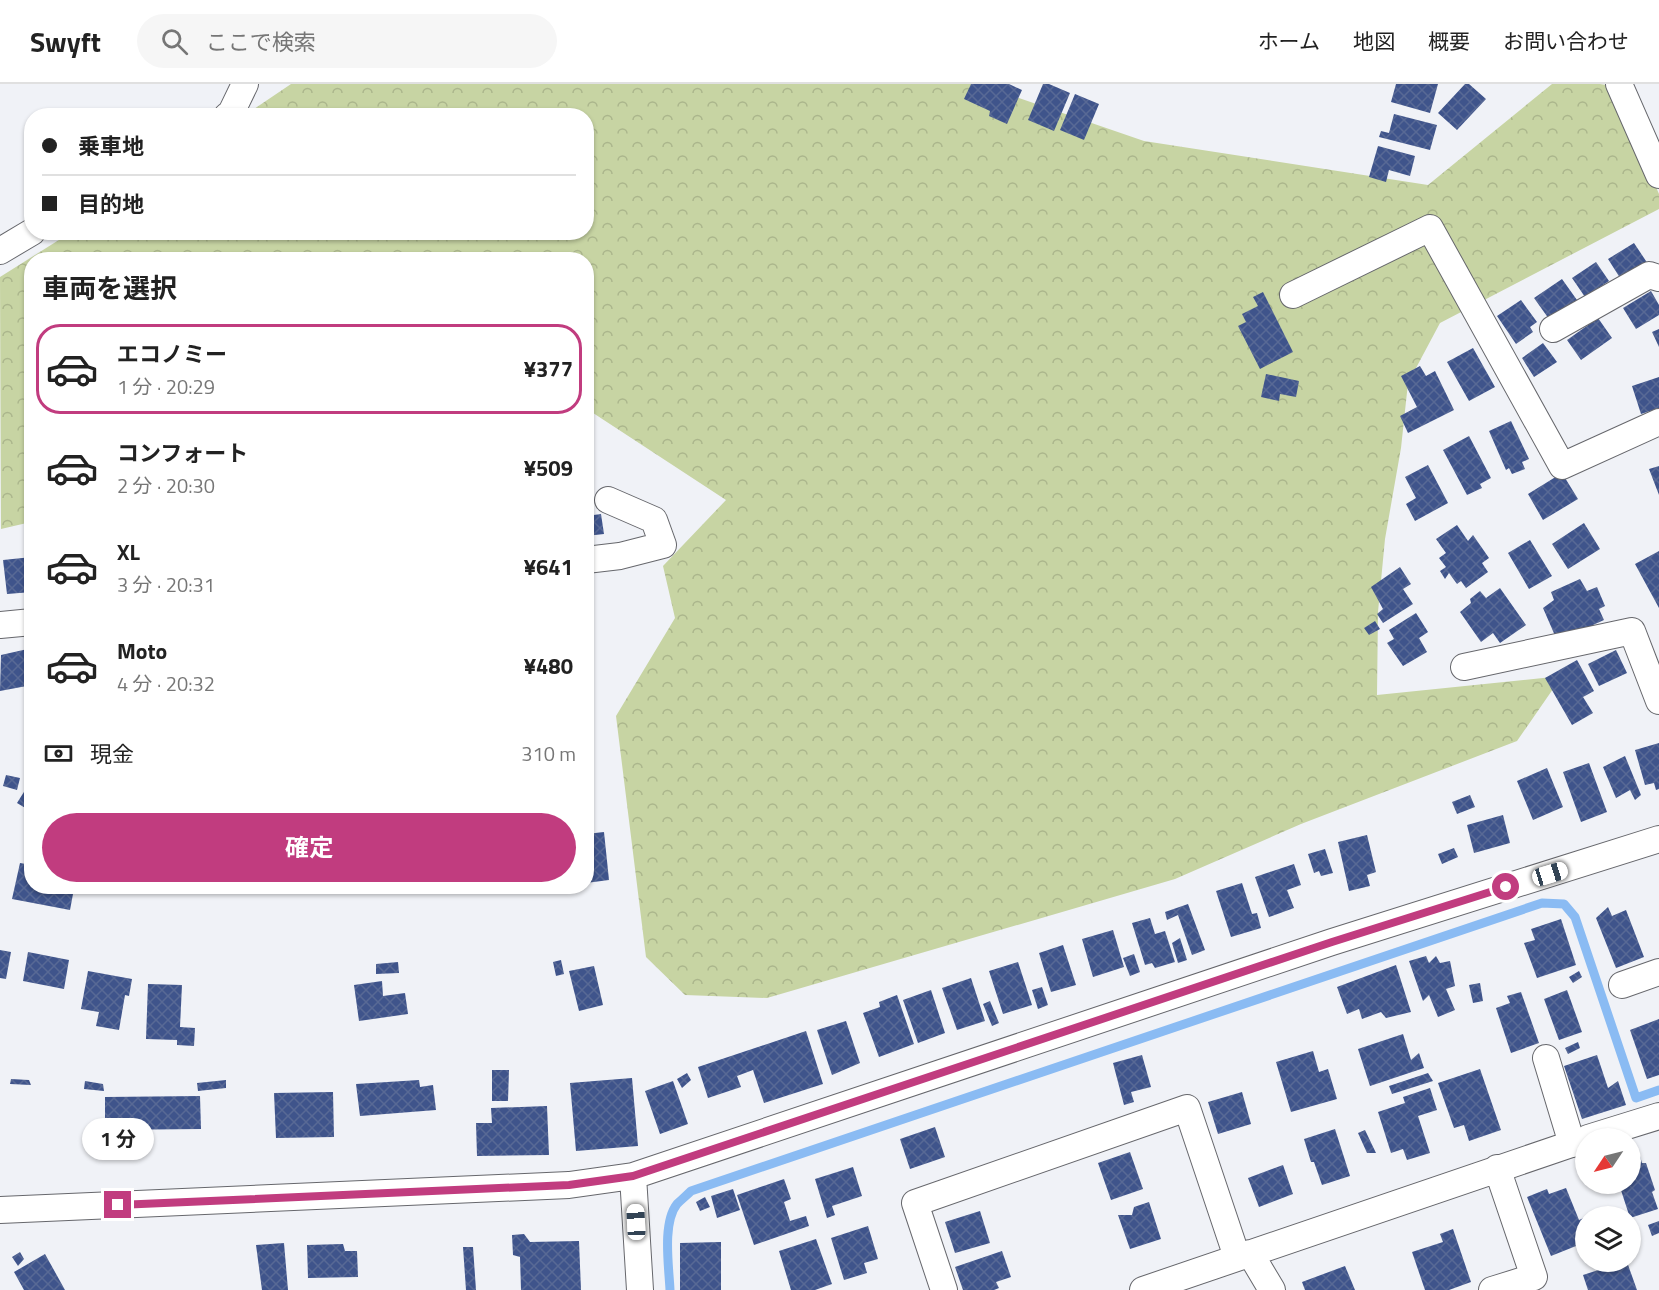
<!DOCTYPE html>
<html lang="ja">
<head>
<meta charset="utf-8">
<style>
  :root { --surface:#fff; --page:#f6f6f6; --text:#222; --muted:#767676; --line:#e0e0e0; --accent:#c13c7f }
  body { margin:0; font-family:"Titillium Web","Noto Sans JP",sans-serif; background:var(--page); color:var(--text); height:100vh; display:flex; flex-direction:column; font-size:22px; white-space:nowrap }
  * { box-sizing:border-box; margin:0 }
  p { font-size:20px; color:var(--muted) }
  .icon { flex:none; width:33px; height:33px; fill:none; stroke:currentColor; stroke-width:2; stroke-linecap:round; stroke-linejoin:round }
  .map { position:relative; flex:1; overflow:hidden }
  .sheet { position:absolute; left:24px; top:168px; width:570px; height:642px; display:flex; flex-direction:column; background:var(--surface); border-radius:24px; box-shadow:0 2px 4px #0004 }
  .sheet>* { flex:none }
  .top-card { position:absolute; left:24px; top:24px; width:570px; height:132px; border-radius:24px; box-shadow:0 2px 4px #0004; display:grid; align-content:center; height:132px; padding:0 18px; background:var(--surface) }
  .needle { width:39px; rotate:235deg }
  .tools { position:absolute; left:1575px; top:1044px; display:grid; gap:12px }
  .tools a { display:grid; place-items:center; width:66px; height:66px; border-radius:50%; background:var(--surface); box-shadow:0 2px 4px #0004; font-size:30px }
  .end { position:absolute; width:27px; height:27px; margin:-14px; border:8px solid #c13c7f; background:#fff; box-shadow:0 0 0 3px #fff }
  .from { border-radius:50% }
  .bubble { position:absolute; height:42px; border-radius:21px; background:var(--surface); box-shadow:0 2px 4px #0004; font-size:20px; font-weight:700; line-height:42px; text-align:center }
  .car { position:absolute; width:18px; height:36px; margin:-18px -9px; border-radius:8px; box-shadow:0 0 4px 2px #0007; background:linear-gradient(#fff 24%,#345 0 40%,#fff 0 76%,#345 0 86%,#fff 0) }
  .top-card b { display:flex; align-items:center; gap:21px; height:57px; font-size:22px }
  .top-card b+b { border-top:2px solid var(--line) }
  .top-card i { width:15px; height:15px; background:var(--text) }
  ul { padding:0; list-style:none }
  li { display:flex; align-items:center; gap:18px; height:90px; margin:0 12px 9px; padding:0 6px; border:3px solid transparent; border-radius:24px }
  li div { flex:1 }
  li b { display:block; font-size:22px }
  li em { font-style:normal; font-weight:700 }
  li.on { border-color:var(--accent) }
  li>.icon { width:54px; height:54px; stroke-width:1.5 }
  h2 { padding:0 18px; font-size:27px; line-height:72px }
  .pay { display:flex; align-items:center; gap:15px; height:66px; padding:0 18px; font-size:22px }
  .pay p { margin-inline-start:auto }
  .action { display:flex; gap:12px; margin-top:auto; padding:12px 18px }
  .action a { flex:1; height:69px; border-radius:36px; background:var(--accent); color:#fff; font-size:24px; font-weight:700; line-height:69px; text-align:center }
  header { display:flex; align-items:center; gap:36px; box-sizing:border-box; height:84px; padding:0 30px; background:var(--surface); border-bottom:2px solid var(--line) }
  header strong { font-size:28px }
  nav { display:flex; gap:33px; margin-inline-start:auto; font-size:21px }
  .search { width:420px; height:54px; background:var(--page); display:flex; align-items:center; gap:15px; box-sizing:border-box; padding:0 21px; border-radius:33px; color:var(--muted); font-size:22px }
  .map>svg:first-child { display:block }
</style>
</head>
<body>
<header>
<strong>Swyft</strong>
<div class="search"><svg class="icon" aria-label="search" viewBox="0 0 24 24"><circle cx="10" cy="10" r="6"/><path d="M15 15l6 6"/></svg>ここで検索</div>
<nav><a>ホーム</a><a>地図</a><a>概要</a><a>お問い合わせ</a></nav>
</header>
<div class="map">
<svg width="1659" height="1206" viewBox="0 0 1659 1206">
  <defs>
    <pattern id="forest-crowns" width="20" height="18" patternUnits="userSpaceOnUse" patternTransform="scale(1.5)"><rect width="20" height="18" fill="#c7d4a3"/><path d="M2 6a3 3 0 1 1 6 0M12 15a3 3 0 1 1 6 0" fill="none" stroke="#abb68c"/></pattern>
    <pattern id="building-cross-hatch" width="8" height="8" patternUnits="userSpaceOnUse" patternTransform="scale(1.5)"><rect width="8" height="8" fill="#3f548b"/><path d="M0 0l8 8M0 8l8-8" fill="none" stroke="#586995"/></pattern>
  </defs>
  <rect width="100%" height="100%" fill="#f0f2f7"/>
  <path fill="url(#forest-crowns)" d="M 291,0 L 978,0 L 1144,57 L 1428,101 L 1552,0 L 1600,0 L 1612,2 L 1659,110 L 1659,125 L 1440,239 L 1408,299 L 1401,364 L 1385,455 L 1378,528 L 1377,611 L 1562,592 L 1517,657 L 1301,740 L 1175,795 L 767,914 L 685,911 L 646,873 L 616,632 L 675,534 L 663,482 L 726,416 L 587,325 L 586,176 L 32,176 L 31,438 L 1,445 L 0,193 L 70,149 L 586,148 L 586,32 L 245,31 Z"/>
  <g fill="none" stroke-linecap="round" stroke-linejoin="round">
    <path stroke="#8abbf3" stroke-width="9" d="M 670,1206 C 669,1183 662,1139 677,1120 C 681,1116 686,1112 691,1107 L 1542,819 L 1564,820 L 1575,833 L 1636,1014 L 1659,1006"/>
  </g>
  <path fill="url(#building-cross-hatch)" d="M 971,0 L 1009,0 L 1022,6 L 1007,40 L 989,32 L 990,27 L 964,15 Z
    M 1043,0 L 1049,0 L 1070,9 L 1054,47 L 1028,36 Z
    M 1396,0 L 1438,0 L 1430,29 L 1391,18 Z
    M 1465,0 L 1469,0 L 1486,15 L 1457,46 L 1438,29 Z
    M 1075,10 L 1099,20 L 1084,56 L 1060,46 Z
    M 1394,30 L 1437,41 L 1430,66 L 1379,53 L 1381,47 L 1389,49 Z
    M 1378,62 L 1415,72 L 1410,92 L 1389,86 L 1386,98 L 1369,93 Z
    M 1634,159 L 1648,180 L 1622,197 L 1608,175 Z
    M 1596,178 L 1609,197 L 1585,213 L 1572,194 Z
    M 1562,195 L 1577,216 L 1549,235 L 1534,214 Z
    M 1651,207 L 1659,221 L 1659,231 L 1636,245 L 1623,224 Z
    M 1263,208 L 1293,268 L 1260,285 L 1238,242 L 1246,238 L 1242,230 L 1258,222 L 1253,213 Z
    M 1521,216 L 1537,238 L 1530,243 L 1533,248 L 1516,260 L 1497,232 Z
    M 1598,234 L 1612,254 L 1581,276 L 1567,256 Z
    M 1659,245 L 1659,263 L 1652,248 Z
    M 1543,259 L 1557,278 L 1534,293 L 1522,274 Z
    M 1473,264 L 1495,303 L 1469,317 L 1447,278 Z
    M 1420,282 L 1426,292 L 1435,287 L 1454,326 L 1408,349 L 1400,332 L 1417,323 L 1401,292 Z
    M 1266,290 L 1299,297 L 1296,313 L 1280,310 L 1279,317 L 1261,313 Z
    M 1659,293 L 1659,324 L 1641,330 L 1632,302 Z
    M 1511,337 L 1529,375 L 1522,378 L 1525,385 L 1512,390 L 1509,384 L 1506,386 L 1489,347 Z
    M 1469,352 L 1491,394 L 1480,400 L 1482,404 L 1467,411 L 1443,366 Z
    M 1428,381 L 1448,419 L 1415,437 L 1406,420 L 1416,414 L 1405,393 Z
    M 1659,382 L 1659,411 L 1649,385 Z
    M 1562,389 L 1578,415 L 1543,436 L 1528,410 Z
    M 601,430 L 604,450 L 586,452 L 586,432 Z
    M 1584,439 L 1600,465 L 1568,485 L 1552,460 Z
    M 1457,441 L 1468,457 L 1473,451 L 1489,474 L 1482,479 L 1488,488 L 1466,504 L 1461,497 L 1457,500 L 1449,489 L 1445,495 L 1440,487 L 1446,483 L 1439,474 L 1446,469 L 1436,455 Z
    M 1530,456 L 1552,492 L 1529,505 L 1508,469 Z
    M 1659,467 L 1659,524 L 1635,480 Z
    M 32,473 L 32,508 L 7,510 L 3,476 Z
    M 1400,483 L 1411,500 L 1403,505 L 1413,520 L 1383,539 L 1377,530 L 1383,525 L 1371,503 Z
    M 1580,495 L 1587,507 L 1597,503 L 1605,522 L 1599,525 L 1604,536 L 1593,541 L 1596,547 L 1556,554 L 1543,524 L 1554,516 L 1551,508 Z
    M 1500,504 L 1526,541 L 1500,559 L 1493,549 L 1481,558 L 1460,528 L 1471,519 L 1470,515 L 1480,507 L 1486,514 Z
    M 1416,529 L 1428,548 L 1419,554 L 1427,568 L 1403,582 L 1387,559 L 1394,555 L 1389,546 Z
    M 1375,537 L 1380,545 L 1369,551 L 1364,544 Z
    M 32,564 L 32,601 L 0,607 L 1,571 Z
    M 1616,566 L 1627,589 L 1599,602 L 1588,580 Z
    M 1577,576 L 1594,607 L 1583,613 L 1593,629 L 1572,641 L 1545,594 Z
    M 1659,659 L 1659,705 L 1656,706 L 1654,699 L 1645,701 L 1635,666 Z
    M 591,660 L 592,682 L 586,682 L 586,661 Z
    M 1625,672 L 1641,711 L 1635,716 L 1630,706 L 1616,714 L 1603,683 Z
    M 1589,679 L 1607,728 L 1581,738 L 1563,688 Z
    M 1547,684 L 1563,723 L 1533,736 L 1517,697 Z
    M 6,691 L 20,694 L 17,706 L 3,702 Z
    M 32,695 L 32,728 L 17,719 Z
    M 1470,711 L 1475,723 L 1457,730 L 1452,718 Z
    M 1503,731 L 1510,759 L 1474,769 L 1467,741 Z
    M 604,748 L 609,796 L 586,799 L 586,750 Z
    M 1367,751 L 1376,788 L 1367,791 L 1370,802 L 1349,807 L 1338,758 Z
    M 1454,764 L 1458,773 L 1442,780 L 1438,770 Z
    M 1325,765 L 1333,789 L 1321,792 L 1319,787 L 1314,789 L 1308,770 Z
    M 20,779 L 32,781 L 32,802 L 61,802 L 59,808 L 73,810 L 70,826 L 12,815 Z
    M 1294,780 L 1301,801 L 1287,806 L 1294,824 L 1269,833 L 1255,793 Z
    M 1242,799 L 1252,830 L 1257,829 L 1261,844 L 1231,853 L 1216,807 Z
    M 1188,820 L 1205,866 L 1192,871 L 1178,831 L 1167,836 L 1165,828 Z
    M 1608,823 L 1612,832 L 1626,826 L 1644,873 L 1616,884 L 1596,834 Z
    M 1150,834 L 1155,850 L 1165,847 L 1175,878 L 1155,884 L 1152,879 L 1145,881 L 1132,839 Z
    M 1561,835 L 1576,881 L 1537,894 L 1524,859 L 1535,856 L 1531,845 Z
    M 1113,846 L 1124,883 L 1093,893 L 1082,855 Z
    M 1180,854 L 1187,876 L 1178,879 L 1172,859 Z
    M 1063,861 L 1076,901 L 1051,908 L 1039,869 Z
    M 0,866 L 11,868 L 6,895 L 0,894 Z
    M 28,868 L 69,876 L 64,905 L 23,897 Z
    M 1134,870 L 1140,888 L 1130,892 L 1123,874 Z
    M 1426,872 L 1429,879 L 1436,872 L 1440,879 L 1450,877 L 1455,902 L 1446,905 L 1455,926 L 1438,933 L 1429,911 L 1423,917 L 1409,877 Z
    M 561,876 L 564,890 L 556,892 L 553,878 Z
    M 398,878 L 399,889 L 376,890 L 376,880 Z
    M 1018,878 L 1032,921 L 1003,930 L 989,887 Z
    M 1396,881 L 1411,928 L 1386,934 L 1381,928 L 1362,935 L 1359,925 L 1347,930 L 1337,903 Z
    M 594,882 L 603,921 L 579,927 L 569,887 Z
    M 88,887 L 132,895 L 129,912 L 125,911 L 119,946 L 96,942 L 99,928 L 81,925 Z
    M 1579,887 L 1582,893 L 1573,899 L 1569,893 Z
    M 971,894 L 985,937 L 957,946 L 942,904 Z
    M 382,897 L 383,912 L 405,909 L 408,930 L 359,937 L 354,901 Z
    M 1480,899 L 1483,917 L 1473,919 L 1469,901 Z
    M 148,900 L 182,901 L 180,943 L 195,944 L 194,962 L 177,961 L 177,956 L 146,955 Z
    M 1042,903 L 1048,921 L 1038,925 L 1032,906 Z
    M 931,906 L 945,949 L 918,959 L 903,916 Z
    M 1567,906 L 1582,948 L 1559,956 L 1544,915 Z
    M 1521,908 L 1539,959 L 1511,969 L 1496,924 L 1510,919 L 1507,912 Z
    M 897,911 L 914,960 L 879,973 L 863,929 L 880,923 L 879,918 Z
    M 990,917 L 999,939 L 992,942 L 983,920 Z
    M 1659,935 L 1659,991 L 1647,995 L 1630,946 Z
    M 846,937 L 860,979 L 832,991 L 817,946 Z
    M 806,947 L 823,1000 L 764,1019 L 753,986 L 737,992 L 741,1003 L 708,1014 L 698,983 Z
    M 1403,950 L 1411,976 L 1419,969 L 1424,984 L 1370,1002 L 1358,965 Z
    M 1578,958 L 1580,964 L 1568,970 L 1565,964 Z
    M 1313,967 L 1319,988 L 1328,985 L 1337,1015 L 1291,1028 L 1276,978 Z
    M 1142,971 L 1151,1003 L 1131,1008 L 1134,1018 L 1124,1021 L 1113,979 Z
    M 1597,971 L 1608,1004 L 1618,997 L 1626,1021 L 1582,1035 L 1564,982 Z
    M 1480,985 L 1501,1046 L 1469,1057 L 1464,1041 L 1454,1044 L 1438,999 Z
    M 492,986 L 509,986 L 508,1017 L 492,1017 Z
    M 687,989 L 691,996 L 682,1004 L 677,995 Z
    M 1428,989 L 1433,997 L 1392,1010 L 1389,1002 Z
    M 632,994 L 638,1062 L 576,1067 L 570,999 Z
    M 11,995 L 29,996 L 31,1001 L 10,1000 Z
    M 226,996 L 226,1004 L 198,1007 L 197,999 Z
    M 419,996 L 420,1003 L 433,1001 L 436,1026 L 360,1032 L 356,1000 Z
    M 85,997 L 103,1000 L 104,1007 L 84,1005 Z
    M 673,997 L 688,1040 L 660,1050 L 645,1007 Z
    M 1430,1004 L 1437,1026 L 1418,1032 L 1430,1069 L 1407,1076 L 1403,1065 L 1391,1069 L 1378,1028 L 1405,1019 L 1403,1013 Z
    M 333,1008 L 334,1053 L 276,1054 L 274,1009 Z
    M 1242,1008 L 1251,1040 L 1218,1050 L 1208,1018 Z
    M 200,1012 L 201,1045 L 105,1046 L 105,1013 Z
    M 547,1022 L 549,1071 L 477,1072 L 476,1039 L 492,1039 L 491,1024 Z
    M 935,1043 L 945,1073 L 910,1085 L 900,1055 Z
    M 1335,1045 L 1350,1092 L 1322,1101 L 1314,1078 L 1311,1078 L 1304,1055 Z
    M 1365,1046 L 1376,1069 L 1367,1069 L 1358,1049 Z
    M 1130,1068 L 1143,1105 L 1111,1116 L 1098,1079 Z
    M 1640,1072 L 1642,1079 L 1646,1079 L 1655,1106 L 1652,1108 L 1658,1125 L 1630,1134 L 1619,1100 L 1630,1100 L 1630,1075 Z
    M 1283,1081 L 1293,1110 L 1259,1123 L 1248,1094 Z
    M 853,1083 L 862,1112 L 832,1122 L 835,1131 L 827,1134 L 815,1095 Z
    M 784,1095 L 791,1115 L 784,1118 L 790,1137 L 806,1132 L 809,1142 L 754,1161 L 737,1111 Z
    M 1566,1104 L 1579,1136 L 1586,1133 L 1586,1158 L 1551,1172 L 1527,1113 L 1547,1105 L 1549,1110 Z
    M 733,1105 L 740,1126 L 717,1134 L 711,1112 Z
    M 705,1113 L 710,1123 L 700,1127 L 696,1118 Z
    M 1149,1118 L 1161,1155 L 1130,1165 L 1118,1131 L 1132,1131 L 1134,1123 Z
    M 980,1127 L 990,1159 L 955,1169 L 945,1138 Z
    M 1659,1137 L 1659,1149 L 1652,1152 L 1648,1141 Z
    M 868,1142 L 878,1175 L 864,1179 L 867,1189 L 844,1196 L 831,1154 Z
    M 1453,1145 L 1471,1198 L 1449,1206 L 1425,1206 L 1412,1168 L 1443,1158 L 1440,1150 Z
    M 524,1150 L 530,1158 L 579,1157 L 581,1206 L 521,1206 L 520,1173 L 513,1171 L 512,1151 Z
    M 816,1155 L 832,1200 L 815,1206 L 791,1206 L 779,1167 Z
    M 721,1158 L 721,1206 L 680,1206 L 680,1159 Z
    M 284,1159 L 288,1206 L 262,1206 L 256,1161 Z
    M 343,1160 L 345,1167 L 357,1167 L 358,1193 L 308,1194 L 307,1161 Z
    M 463,1163 L 473,1163 L 476,1206 L 466,1206 Z
    M 1002,1167 L 1011,1193 L 996,1198 L 999,1204 L 994,1206 L 963,1206 L 955,1183 Z
    M 20,1168 L 24,1175 L 18,1182 L 12,1173 Z
    M 45,1170 L 65,1206 L 24,1206 L 14,1188 Z
    M 1623,1178 L 1627,1178 L 1637,1206 L 1588,1206 L 1583,1191 Z
    M 1345,1182 L 1355,1206 L 1305,1206 L 1302,1198 Z"/>
  <g fill="none" stroke-linecap="round" stroke-linejoin="round">
    <defs>
      <path id="minor" d="M 1619,0 L 1659,91
        M 227,32 L 231,29 L 245,0
        M 0,167 L 32,148
        M 1293,211 L 1430,144 L 1562,382 L 1659,338
        M 1553,245 L 1649,191 L 1659,194
        M 586,476 L 620,472 L 663,461 L 654,436 L 608,416
        M 0,541 L 32,538
        M 1464,583 L 1632,547 L 1659,617
        M 1622,901 L 1659,888
        M 1546,974 L 1572,1060
        M 1588,1054 L 1659,1032
        M 633,1092 L 640,1206
        M 0,1126 L 569,1101 L 633,1092 L 1332,858 L 1659,755
        M 1250,1169 L 1272,1206
        M 944,1206 L 915,1119 L 1187,1024 L 1237,1173
        M 1143,1206 L 1586,1055
        M 1492,1206 L 1534,1193 L 1497,1084"/>
    </defs>
    <use href="#minor" stroke="#66676c" stroke-width="28"/>
    <use href="#minor" stroke="#fff" stroke-width="26"/>
  </g>
  <g fill="none" stroke-linecap="round" stroke-linejoin="round">
    <path stroke="#c13c7f" stroke-width="8" d="M 118,1121 L 569,1101 L 633,1092 L 1332,858 L 1506,803"/>
  </g>
</svg>
<div class="tools">
<a><svg class="needle" viewBox="-14 -14 28 28"><path d="M0-13l5 13h-10z" fill="#e53935"/><path d="M0 13l5-13h-10z" fill="#767676"/></svg></a>
<a><svg class="icon" aria-label="layers" viewBox="0 0 24 24"><path d="M12 4l9 5-9 5-9-5zM3 14l9 5 9-5"/></svg></a>
</div>
<i class="end from" style="left:1506px;top:803px"></i>
<i class="end" style="left:118px;top:1121px"></i>
<div class="bubble" style="left:82px;top:1034px;width:72px">1 分</div>
<i class="car" style="left:1550px;top:790px;rotate:73deg"></i>
<i class="car" style="left:636px;top:1138px;rotate:357deg"></i>
<div class="top-card">
<b><i class="from"></i>乗車地</b>
<b><i></i>目的地</b>
</div>
<section class="sheet">
<h2>車両を選択</h2>
<ul>
<li class="on"><svg class="icon" aria-label="car" viewBox="0 0 24 24"><path d="M5 17H2v-5l4-1 3-4h7l3 4 3 1v5h-3M9 17h6M6 11h13"/><circle cx="7" cy="17" r="2"/><circle cx="17" cy="17" r="2"/></svg><div><b>エコノミー</b><p>1 分 · 20:29</p></div><em>¥377</em></li>
<li><svg class="icon" aria-label="car" viewBox="0 0 24 24"><path d="M5 17H2v-5l4-1 3-4h7l3 4 3 1v5h-3M9 17h6M6 11h13"/><circle cx="7" cy="17" r="2"/><circle cx="17" cy="17" r="2"/></svg><div><b>コンフォート</b><p>2 分 · 20:30</p></div><em>¥509</em></li>
<li><svg class="icon" aria-label="car" viewBox="0 0 24 24"><path d="M5 17H2v-5l4-1 3-4h7l3 4 3 1v5h-3M9 17h6M6 11h13"/><circle cx="7" cy="17" r="2"/><circle cx="17" cy="17" r="2"/></svg><div><b>XL</b><p>3 分 · 20:31</p></div><em>¥641</em></li>
<li><svg class="icon" aria-label="car" viewBox="0 0 24 24"><path d="M5 17H2v-5l4-1 3-4h7l3 4 3 1v5h-3M9 17h6M6 11h13"/><circle cx="7" cy="17" r="2"/><circle cx="17" cy="17" r="2"/></svg><div><b>Moto</b><p>4 分 · 20:32</p></div><em>¥480</em></li>
</ul>
<div class="pay"><svg class="icon" aria-label="cash" viewBox="0 0 24 24"><path d="M3 7h18v10H3z"/><circle cx="12" cy="12" r="2"/></svg>現金<p>310 m</p></div>
<div class="action"><a>確定</a></div>
</section>
</div>
</body>
</html>
